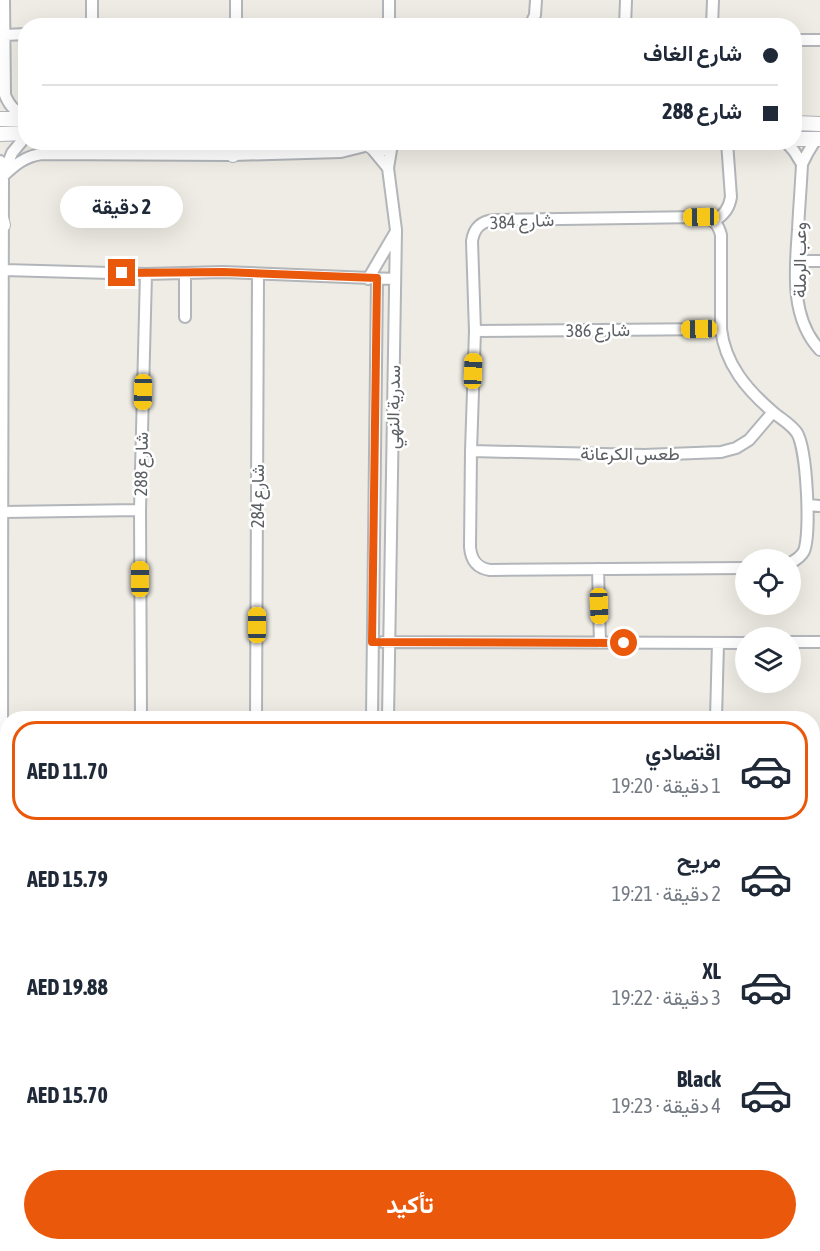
<!DOCTYPE html>
<html lang="ar">
<head>
<meta charset="utf-8">
<style>
  :root { --surface:#fff; --page:#f2f2f3; --text:#1f2937; --muted:#747a83; --line:#e0e1e3; --accent:#ea580c }
  body { margin:0; font-family:"Asap Condensed",Vazirmatn,sans-serif; background:var(--page); color:var(--text); direction:rtl; height:100vh; display:flex; flex-direction:column; font-size:22px; white-space:nowrap }
  * { box-sizing:border-box; margin:0 }
  p { font-size:20px; color:var(--muted) }
  .icon { flex:none; width:33px; height:33px; fill:none; stroke:currentColor; stroke-width:2; stroke-linecap:round; stroke-linejoin:round }
  .map { position:relative; flex:1; overflow:hidden; direction:ltr }
  .drawer { position:absolute; left:0px; top:711px; width:820px; height:540px; display:flex; flex-direction:column; background:var(--surface); border-radius:24px 24px 0 0; box-shadow:0 6px 24px #0002; direction:rtl }
  .drawer>* { flex:none }
  .top-card { position:absolute; left:18px; top:18px; width:784px; height:132px; border-radius:24px; box-shadow:0 6px 24px #0002; direction:rtl; display:grid; align-content:center; height:132px; padding:0 24px; background:var(--surface) }
  .buttons { position:absolute; left:735px; top:549px; display:grid; gap:12px }
  .buttons a { display:grid; place-items:center; width:66px; height:66px; border-radius:50%; background:var(--surface); box-shadow:0 6px 24px #0002; font-size:30px }
  .end { position:absolute; width:27px; height:27px; margin:-14px; border:8px solid #ea580c; background:#fff; box-shadow:0 0 0 3px #fff }
  .from { border-radius:50% }
  .bubble { position:absolute; height:42px; border-radius:21px; background:var(--surface); box-shadow:0 6px 24px #0002; font-size:20px; font-weight:700; line-height:42px; text-align:center; direction:rtl }
  .car { position:absolute; width:18px; height:36px; margin:-18px -9px; border-radius:8px; box-shadow:0 0 4px 2px #0007; background:linear-gradient(#f5c518 24%,#345 0 40%,#f5c518 0 76%,#345 0 86%,#f5c518 0) }
  .top-card b { display:flex; align-items:center; gap:21px; height:57px; font-size:22px }
  .top-card b+b { border-top:2px solid var(--line) }
  .top-card i { width:15px; height:15px; background:var(--text) }
  ul { padding:10px 0 0; list-style:none }
  li { display:flex; align-items:center; gap:18px; height:99px; margin:0 12px 9px; padding:0 12px; border:3px solid transparent; border-radius:24px }
  li div { flex:1 }
  li b { display:block; font-size:22px }
  li em { font-style:normal; font-weight:700 }
  li.active { border-color:var(--accent) }
  li>.icon { width:54px; height:54px; stroke-width:1.5 }
  .cta { display:flex; gap:12px; margin-top:auto; padding:12px 24px }
  .cta a { flex:1; height:69px; border-radius:36px; background:var(--accent); color:#fff; font-size:24px; font-weight:700; line-height:69px; text-align:center }
  .map>svg:first-child { display:block }
</style>
</head>
<body>
<div class="map">
<svg width="820" height="1251" viewBox="0 0 820 1251">
  <rect width="100%" height="100%" fill="#eeece4"/>
  <g fill="none" stroke-linecap="round" stroke-linejoin="round">
    <defs>
      <path id="minor" d="M 4,0 L 5,95 C 10,107 15,111 26,116
        M 389,0 L 389,26
        M 92,26 L 92,0
        M 236,26 L 236,0
        M 530,26 L 535,15 L 536,0
        M 625,26 L 626,0
        M 712,26 L 713,0
        M 5,35 L 26,34
        M 795,40 L 820,40
        M 816,139 L 807,154 L 802,164 C 801,186 799,208 798,230 C 795,270 790,318 820,350
        M 786,142 L 794,151 L 802,164
        M 0,161 L 3,176 C 3,421 1,667 2,912
        M 4,173 L 12,153 L 26,136
        M 3,176 C 15,165 25,156 42,154 L 233,155 L 341,152 L 369,145 L 388,168
        M 715,221 C 724,214 729,209 731,197 L 727,142
        M 796,261 L 820,261
        M 4,270 L 146,274 L 223,272 L 395,279
        M 185,273 L 185,317
        M 368,279 L 395,233
        M 475,331 L 721,329
        M 471,451 L 644,455 L 721,452 L 736,448 L 749,440 L 773,412
        M 808,505 L 820,506
        M 3,512 L 140,510
        M 746,568 L 490,570 C 477,568 471,560 470,547 L 471,451 L 475,331 L 472,241 C 474,228 481,221 495,220 L 701,217 C 713,219 718,223 721,235 L 721,329 C 725,364 747,390 773,412 C 781,419 791,424 797,433 C 807,450 811,533 804,551 C 801,557 796,560 790,563
        M 598,569 L 600,643
        M 383,642 L 746,643
        M 790,642 L 820,642
        M 141,718 L 140,510 L 146,274
        M 256,718 L 258,274
        M 372,718 L 377,278
        M 388,718 L 396,230 L 388,168 L 392,144
        M 716,718 L 718,643
        M 813,875 L 820,875
        M 813,948 L 820,947
        M 0,1046 L 8,1046
        M 813,1076 L 820,1083
        M 143,1244 L 143,1251
        M 741,1244 L 741,1251
        M 69,1251 L 69,1244
        M 384,1251 L 384,1244
        M 468,1251 L 468,1244
        M 804,1251 L 804,1244"/>
      <path id="tertiary" d="M 0,119 L 26,119
        M 795,123 L 820,124
        M 0,134 L 26,133
        M 795,139 L 820,139
        M 222,142 L 233,155 L 244,142
        M 366,142 C 375,151 385,151 394,142
        M 0,214 L 3,225"/>
    </defs>
    <use href="#minor" stroke="#b2b5b9" stroke-width="14"/>
    <use href="#tertiary" stroke="#b2b5b9" stroke-width="16"/>
    <use href="#minor" stroke="#fff" stroke-width="10"/>
    <use href="#tertiary" stroke="#fff" stroke-width="14"/>
  </g>
  <g fill="none" stroke-linecap="round" stroke-linejoin="round">
    <path stroke="#ea580c" stroke-width="8" d="M 122,273 L 223,272 L 377,278 L 372,642 L 624,643"/>
  </g>
  <g text-anchor="middle" dominant-baseline="central" stroke-width="5" stroke-linejoin="round" paint-order="stroke">
    <g font-size="18" fill="#5c6064" stroke="#fff">
      <text transform="translate(522 221) rotate(-3)">شارع 384</text>
      <text transform="translate(799 260) rotate(-90)">وعب الرملة</text>
      <text transform="translate(598 330) rotate(-1)">شارع 386</text>
      <text transform="translate(393 407) rotate(-89)">سدرية النهي</text>
      <text x="630" y="453">طعس الكرعانة</text>
      <text transform="translate(141 464) rotate(-89)">شارع 288</text>
      <text transform="translate(257 496) rotate(-90)">شارع 284</text>
    </g>
  </g>
</svg>
<div class="buttons">
<a><svg class="icon" aria-label="locate" viewBox="0 0 24 24"><circle cx="12" cy="12" r="6"/><path d="M12 2v4M12 18v4M2 12h4M18 12h4"/></svg></a>
<a><svg class="icon" aria-label="layers" viewBox="0 0 24 24"><path d="M12 4l9 5-9 5-9-5zM3 14l9 5 9-5"/></svg></a>
</div>
<i class="end from" style="left:624px;top:643px"></i>
<i class="end" style="left:122px;top:273px"></i>
<div class="bubble" style="left:60px;top:186px;width:123px">2 دقيقة</div>
<i class="car" style="left:701px;top:217px;rotate:269deg"></i>
<i class="car" style="left:699px;top:329px;rotate:269deg"></i>
<i class="car" style="left:473px;top:371px;rotate:2deg"></i>
<i class="car" style="left:143px;top:392px;rotate:181deg"></i>
<i class="car" style="left:140px;top:579px;rotate:0deg"></i>
<i class="car" style="left:599px;top:606px;rotate:178deg"></i>
<i class="car" style="left:257px;top:625px;rotate:0deg"></i>
<div class="top-card">
<b><i class="from"></i>شارع الغاف</b>
<b><i></i>شارع 288</b>
</div>
<section class="drawer">
<ul>
<li class="active"><svg class="icon" aria-label="car" viewBox="0 0 24 24"><path d="M5 17H2v-5l4-1 3-4h7l3 4 3 1v5h-3M9 17h6M6 11h13"/><circle cx="7" cy="17" r="2"/><circle cx="17" cy="17" r="2"/></svg><div><b>اقتصادي</b><p>1 دقيقة · 19:20</p></div><em>AED 11.70</em></li>
<li><svg class="icon" aria-label="car" viewBox="0 0 24 24"><path d="M5 17H2v-5l4-1 3-4h7l3 4 3 1v5h-3M9 17h6M6 11h13"/><circle cx="7" cy="17" r="2"/><circle cx="17" cy="17" r="2"/></svg><div><b>مريح</b><p>2 دقيقة · 19:21</p></div><em>AED 15.79</em></li>
<li><svg class="icon" aria-label="car" viewBox="0 0 24 24"><path d="M5 17H2v-5l4-1 3-4h7l3 4 3 1v5h-3M9 17h6M6 11h13"/><circle cx="7" cy="17" r="2"/><circle cx="17" cy="17" r="2"/></svg><div><b>XL</b><p>3 دقيقة · 19:22</p></div><em>AED 19.88</em></li>
<li><svg class="icon" aria-label="car" viewBox="0 0 24 24"><path d="M5 17H2v-5l4-1 3-4h7l3 4 3 1v5h-3M9 17h6M6 11h13"/><circle cx="7" cy="17" r="2"/><circle cx="17" cy="17" r="2"/></svg><div><b>Black</b><p>4 دقيقة · 19:23</p></div><em>AED 15.70</em></li>
</ul>
<div class="cta"><a>تأكيد</a></div>
</section>
</div>
</body>
</html>
